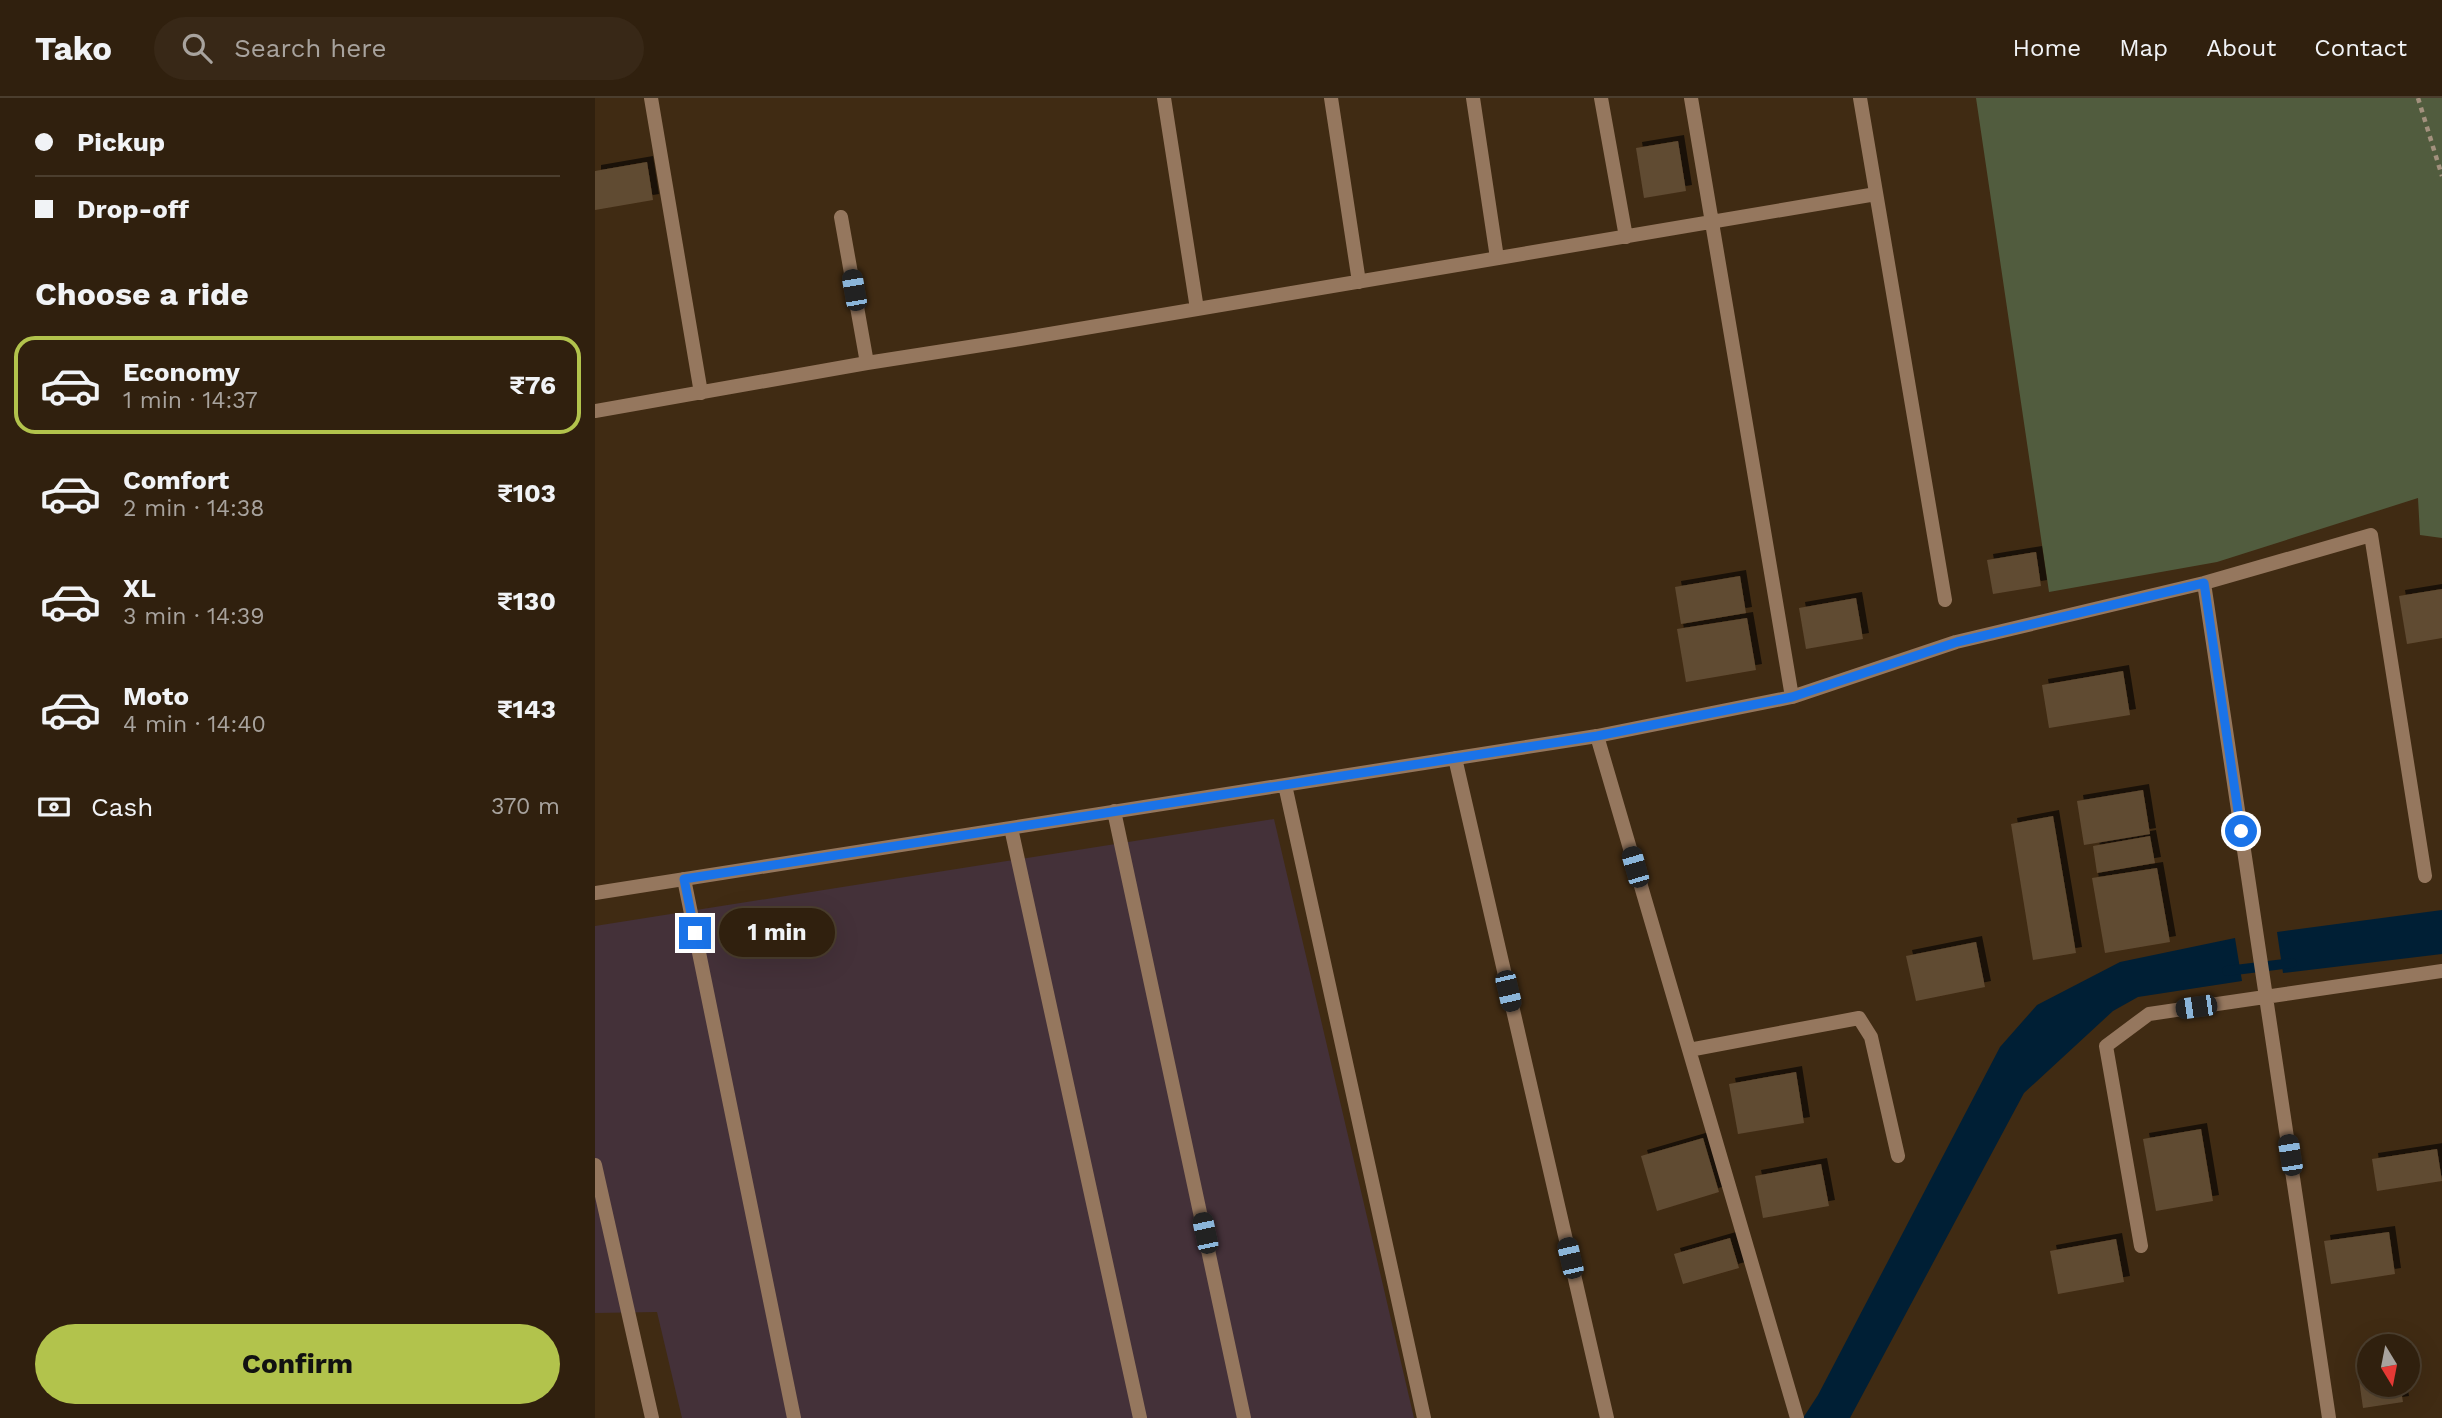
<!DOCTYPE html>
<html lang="en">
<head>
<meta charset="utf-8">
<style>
  :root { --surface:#30200e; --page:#382817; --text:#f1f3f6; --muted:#a8a39e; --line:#4b3e2e; --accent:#b2c34c }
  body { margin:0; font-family:"Work Sans",sans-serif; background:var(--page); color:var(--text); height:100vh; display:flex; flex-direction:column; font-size:26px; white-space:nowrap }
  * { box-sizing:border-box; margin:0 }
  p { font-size:23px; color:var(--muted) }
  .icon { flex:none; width:38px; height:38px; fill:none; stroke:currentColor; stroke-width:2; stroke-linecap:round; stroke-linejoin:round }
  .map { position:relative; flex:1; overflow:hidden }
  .sheet { display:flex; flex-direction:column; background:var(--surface); width:595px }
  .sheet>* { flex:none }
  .top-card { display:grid; align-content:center; height:154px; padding:0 35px; background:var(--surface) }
  .needle { width:46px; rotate:170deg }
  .fabs { position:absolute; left:1762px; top:1236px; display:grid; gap:14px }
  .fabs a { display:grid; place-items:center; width:63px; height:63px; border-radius:50%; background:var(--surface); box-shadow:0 7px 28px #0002,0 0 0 2px var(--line); font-size:35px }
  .end { position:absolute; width:32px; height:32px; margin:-16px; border:9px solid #1a73e8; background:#fff; box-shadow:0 0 0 4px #fff }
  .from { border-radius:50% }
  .bubble { position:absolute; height:49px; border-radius:24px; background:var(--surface); box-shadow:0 7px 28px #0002,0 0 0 2px var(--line); font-size:23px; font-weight:700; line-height:49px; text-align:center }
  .car { position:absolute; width:21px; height:42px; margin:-21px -10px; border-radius:9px; box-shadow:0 0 5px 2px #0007; background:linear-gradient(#222 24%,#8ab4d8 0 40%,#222 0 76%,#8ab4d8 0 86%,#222 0) }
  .top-card b { display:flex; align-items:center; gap:24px; height:66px; font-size:26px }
  .top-card b+b { border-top:2px solid var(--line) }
  .top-card i { width:18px; height:18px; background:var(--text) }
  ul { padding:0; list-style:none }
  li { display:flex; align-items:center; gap:21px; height:98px; margin:0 14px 10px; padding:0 21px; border:4px solid transparent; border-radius:21px }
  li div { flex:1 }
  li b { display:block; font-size:26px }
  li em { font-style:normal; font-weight:700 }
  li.active { border-color:var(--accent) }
  li>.icon { width:63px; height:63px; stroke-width:1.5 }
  h2 { padding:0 35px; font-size:32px; line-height:84px }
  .pay { display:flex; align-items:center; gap:18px; height:77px; padding:0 35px; font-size:26px }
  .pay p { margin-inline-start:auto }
  .cta { display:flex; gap:14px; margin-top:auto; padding:14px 35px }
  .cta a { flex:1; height:80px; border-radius:42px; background:var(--accent); color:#111; font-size:28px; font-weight:700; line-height:80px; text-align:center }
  header { display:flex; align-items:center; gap:42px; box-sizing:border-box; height:98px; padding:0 35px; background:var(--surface); border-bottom:2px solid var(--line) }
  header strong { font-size:33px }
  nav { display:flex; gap:38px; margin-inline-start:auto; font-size:24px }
  .search { width:490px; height:63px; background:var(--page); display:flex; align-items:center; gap:18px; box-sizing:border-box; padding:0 24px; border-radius:38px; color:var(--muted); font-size:26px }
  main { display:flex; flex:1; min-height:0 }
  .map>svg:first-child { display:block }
</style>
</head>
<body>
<header>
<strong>Tako</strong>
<div class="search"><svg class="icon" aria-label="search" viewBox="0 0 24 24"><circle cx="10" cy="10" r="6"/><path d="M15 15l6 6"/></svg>Search here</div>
<nav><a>Home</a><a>Map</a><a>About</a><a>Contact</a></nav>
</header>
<main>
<section class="sheet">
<div class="top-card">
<b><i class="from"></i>Pickup</b>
<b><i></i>Drop-off</b>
</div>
<h2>Choose a ride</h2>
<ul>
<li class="active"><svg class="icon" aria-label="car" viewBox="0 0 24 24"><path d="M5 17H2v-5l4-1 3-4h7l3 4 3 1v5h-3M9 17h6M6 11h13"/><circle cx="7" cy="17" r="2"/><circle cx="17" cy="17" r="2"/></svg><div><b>Economy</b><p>1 min · 14:37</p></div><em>₹76</em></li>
<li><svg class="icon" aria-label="car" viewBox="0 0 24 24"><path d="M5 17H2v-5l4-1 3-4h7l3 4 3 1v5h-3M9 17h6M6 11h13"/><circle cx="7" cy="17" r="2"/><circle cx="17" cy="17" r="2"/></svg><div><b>Comfort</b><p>2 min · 14:38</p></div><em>₹103</em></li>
<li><svg class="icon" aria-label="car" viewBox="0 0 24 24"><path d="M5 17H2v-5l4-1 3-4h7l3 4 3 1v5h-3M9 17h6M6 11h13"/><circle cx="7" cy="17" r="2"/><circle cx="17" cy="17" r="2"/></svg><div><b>XL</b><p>3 min · 14:39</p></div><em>₹130</em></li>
<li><svg class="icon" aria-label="car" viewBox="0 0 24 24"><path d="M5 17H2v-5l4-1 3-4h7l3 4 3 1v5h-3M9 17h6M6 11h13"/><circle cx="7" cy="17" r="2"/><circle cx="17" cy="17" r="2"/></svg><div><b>Moto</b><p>4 min · 14:40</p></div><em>₹143</em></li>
</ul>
<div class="pay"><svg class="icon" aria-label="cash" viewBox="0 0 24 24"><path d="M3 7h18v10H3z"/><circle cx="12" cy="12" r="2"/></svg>Cash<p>370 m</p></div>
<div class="cta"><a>Confirm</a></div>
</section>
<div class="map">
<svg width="1847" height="1320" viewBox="0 0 1847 1320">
  <defs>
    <filter id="shadow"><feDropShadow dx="6" dy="-6" stdDeviation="0" flood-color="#0009"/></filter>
  </defs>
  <rect width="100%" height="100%" fill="#402b13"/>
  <path fill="#443139" d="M 679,721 L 819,1320 L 87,1320 L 62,1214 L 0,1215 L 0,828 Z"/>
  <path fill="#515c3e" d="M 1381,0 L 1847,0 L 1847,440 L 1825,437 L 1823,400 L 1622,464 L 1454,494 Z"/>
  <path fill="#001f35" d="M 1847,812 L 1847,856 L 1688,875 L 1682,834 Z
    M 1640,840 L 1647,883 L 1543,899 L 1518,913 L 1429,995 L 1255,1320 L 1208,1320 L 1223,1297 L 1405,949 L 1442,907 L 1525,864 Z"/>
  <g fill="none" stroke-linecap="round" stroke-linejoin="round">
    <path stroke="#001f35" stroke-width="10" d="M 1632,873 L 1697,865"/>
  </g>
  <path fill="#614b32" filter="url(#shadow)" d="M 1083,43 L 1091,93 L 1049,100 L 1041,50 Z
    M 52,64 L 58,102 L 0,112 L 0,73 Z
    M 1441,454 L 1446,488 L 1398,496 L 1392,462 Z
    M 1145,478 L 1151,515 L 1086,526 L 1080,489 Z
    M 1847,491 L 1847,540 L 1812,546 L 1804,498 Z
    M 1261,500 L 1268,541 L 1211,551 L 1204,510 Z
    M 1152,520 L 1161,572 L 1091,584 L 1082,531 Z
    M 1528,573 L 1535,617 L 1454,630 L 1447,587 Z
    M 1548,692 L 1555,736 L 1489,747 L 1482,703 Z
    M 1458,718 L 1481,855 L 1438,862 L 1416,726 Z
    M 1555,738 L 1560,765 L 1502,775 L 1498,748 Z
    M 1562,770 L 1575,844 L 1510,855 L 1497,780 Z
    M 1381,844 L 1390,889 L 1321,903 L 1311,858 Z
    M 1201,974 L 1209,1025 L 1143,1036 L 1134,986 Z
    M 1606,1031 L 1618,1103 L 1561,1113 L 1548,1041 Z
    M 1108,1040 L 1124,1094 L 1062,1113 L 1046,1058 Z
    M 1842,1051 L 1847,1083 L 1782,1093 L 1777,1061 Z
    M 1226,1066 L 1234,1108 L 1168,1120 L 1160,1078 Z
    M 1794,1134 L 1800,1176 L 1736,1186 L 1729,1143 Z
    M 1135,1140 L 1144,1170 L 1088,1186 L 1079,1156 Z
    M 1521,1141 L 1529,1184 L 1463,1196 L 1455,1153 Z
    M 1774,1265 L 1774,1286 L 1805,1286 L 1808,1304 L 1768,1310 L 1762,1267 Z"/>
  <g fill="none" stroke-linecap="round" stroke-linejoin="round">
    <path stroke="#a3917e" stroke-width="4.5" stroke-dasharray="5 5" stroke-linecap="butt" d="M 1823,0 L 1847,78"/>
    <path stroke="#95775e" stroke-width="14" d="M 1002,638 L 1202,1320
      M 89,781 L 199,1320
      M 1094,952 L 1264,920 L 1276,939 L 1303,1058"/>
    <path stroke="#95775e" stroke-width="14" d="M 56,0 L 106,295
      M 569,0 L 602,211
      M 736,0 L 764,184
      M 878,0 L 902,160
      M 1006,0 L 1031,139
      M 1096,0 L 1197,599
      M 1265,0 L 1350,502
      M 246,119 L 272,265
      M 0,313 L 272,265 L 425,241 L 1281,96
      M 1609,485 L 1734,1320
      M 860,660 L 1012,1320
      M 690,687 L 829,1320
      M 519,713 L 649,1320
      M 416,730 L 545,1320
      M 0,795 L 1002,638 L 1197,599 L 1361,544 L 1609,485 L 1776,437 L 1830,778
      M 0,1067 L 57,1320
      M 1546,1148 L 1511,948 L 1554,916 L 1847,873"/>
  </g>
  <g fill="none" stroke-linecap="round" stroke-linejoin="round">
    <path stroke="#1a73e8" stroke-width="9" d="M 100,835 L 89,781 L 1002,638 L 1197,599 L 1362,544 L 1609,485 L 1646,733"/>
  </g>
</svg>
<div class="fabs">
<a><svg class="needle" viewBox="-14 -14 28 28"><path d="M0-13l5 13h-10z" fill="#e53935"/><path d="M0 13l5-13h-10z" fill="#a8a39e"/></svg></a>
</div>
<i class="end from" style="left:1646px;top:733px"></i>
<i class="end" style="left:100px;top:835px"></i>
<div class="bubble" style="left:124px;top:810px;width:116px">1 min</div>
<i class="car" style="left:259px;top:192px;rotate:350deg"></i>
<i class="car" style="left:1040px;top:769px;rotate:344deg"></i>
<i class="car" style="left:913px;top:893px;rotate:167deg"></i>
<i class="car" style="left:1601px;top:909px;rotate:262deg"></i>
<i class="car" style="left:1695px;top:1057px;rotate:351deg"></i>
<i class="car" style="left:610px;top:1135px;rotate:348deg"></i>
<i class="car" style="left:975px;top:1160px;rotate:347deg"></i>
</div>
</main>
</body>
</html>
